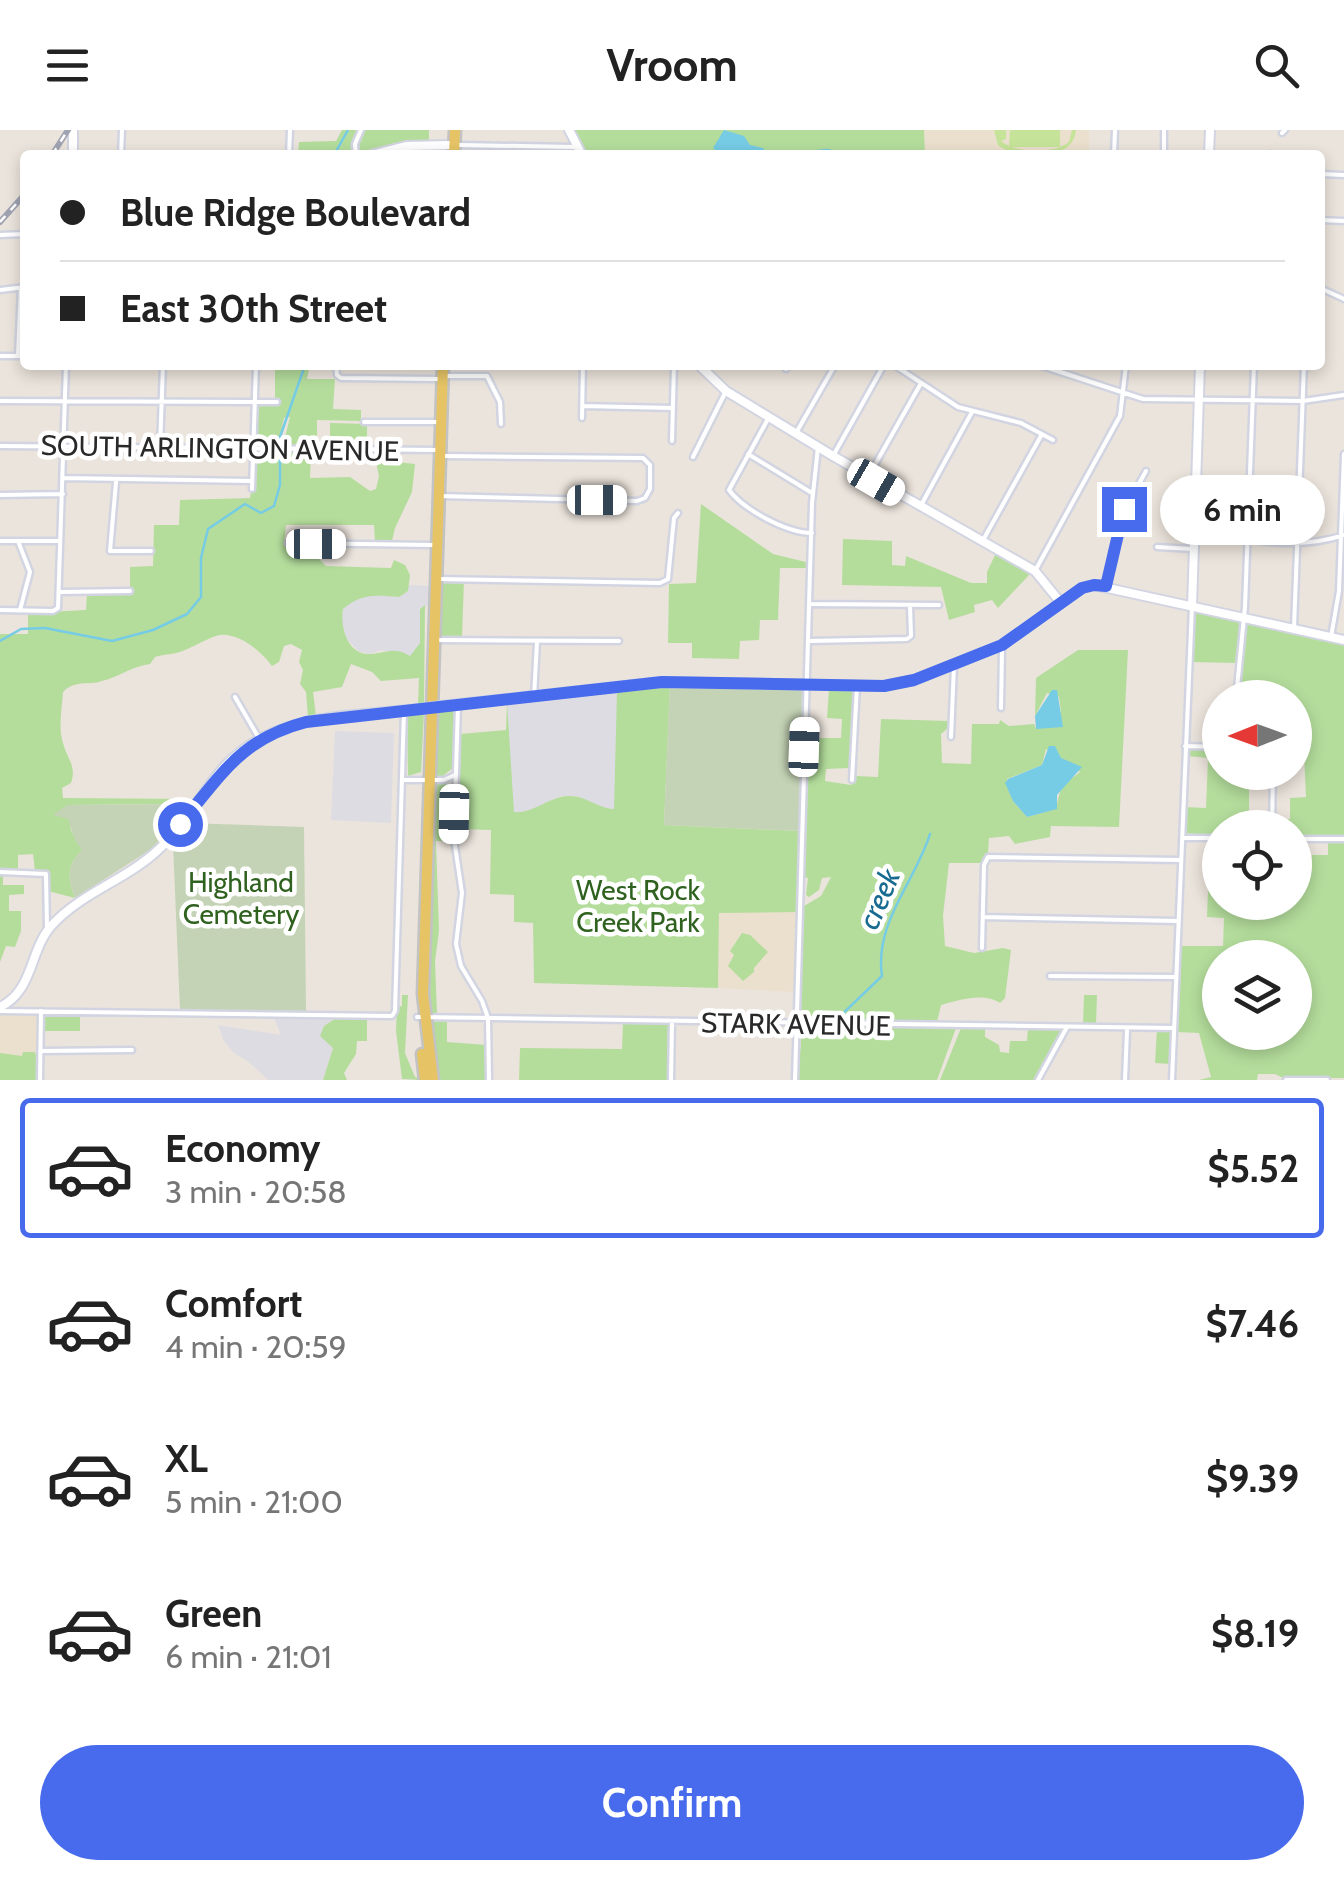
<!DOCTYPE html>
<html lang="en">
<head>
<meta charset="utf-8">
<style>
  :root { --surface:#fff; --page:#f2f2f2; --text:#222; --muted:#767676; --line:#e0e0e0; --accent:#476bec }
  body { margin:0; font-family:Cabin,sans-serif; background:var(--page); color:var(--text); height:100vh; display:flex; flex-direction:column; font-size:38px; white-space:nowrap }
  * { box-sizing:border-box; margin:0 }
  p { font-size:32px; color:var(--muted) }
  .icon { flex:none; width:55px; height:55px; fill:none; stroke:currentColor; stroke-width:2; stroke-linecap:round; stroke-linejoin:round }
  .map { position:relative; height:950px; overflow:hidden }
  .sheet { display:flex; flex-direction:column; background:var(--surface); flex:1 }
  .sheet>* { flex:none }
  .top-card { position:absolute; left:20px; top:20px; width:1305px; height:220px; border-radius:10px; box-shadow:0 5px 15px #0003; display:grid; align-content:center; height:220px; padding:0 40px; background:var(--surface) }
  .needle { width:65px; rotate:269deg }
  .buttons { position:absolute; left:1202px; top:550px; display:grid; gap:20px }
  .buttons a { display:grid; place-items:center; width:110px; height:110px; border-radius:50%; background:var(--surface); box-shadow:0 5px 15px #0003; font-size:50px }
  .end { position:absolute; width:45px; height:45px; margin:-22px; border:12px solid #476bec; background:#fff; box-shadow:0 0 0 5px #fff }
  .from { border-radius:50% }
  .bubble { position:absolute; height:70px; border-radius:35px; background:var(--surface); box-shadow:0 5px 15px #0003; font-size:32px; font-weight:700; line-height:70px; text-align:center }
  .car { position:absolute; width:30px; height:60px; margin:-30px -15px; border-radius:12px; box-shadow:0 0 8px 2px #0007; background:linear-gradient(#fff 24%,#345 0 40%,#fff 0 76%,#345 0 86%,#fff 0) }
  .top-card b { display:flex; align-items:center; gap:35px; height:95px; font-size:38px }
  .top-card b+b { border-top:2px solid var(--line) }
  .top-card i { width:25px; height:25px; background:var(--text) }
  ul { padding:18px 0 0; list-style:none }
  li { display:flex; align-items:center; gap:30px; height:140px; margin:0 20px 15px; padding:0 20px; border:5px solid transparent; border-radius:10px }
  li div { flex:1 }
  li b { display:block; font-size:38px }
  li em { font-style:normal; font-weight:700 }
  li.selected { border-color:var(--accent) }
  li>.icon { width:90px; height:90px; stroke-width:1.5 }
  .action { display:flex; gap:20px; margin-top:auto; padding:20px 40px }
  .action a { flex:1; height:115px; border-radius:60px; background:var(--accent); color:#fff; font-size:40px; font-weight:700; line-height:115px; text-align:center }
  header { display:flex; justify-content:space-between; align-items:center; height:130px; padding:0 40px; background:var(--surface); font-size:45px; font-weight:700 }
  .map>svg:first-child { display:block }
</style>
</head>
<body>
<header><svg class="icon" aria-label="menu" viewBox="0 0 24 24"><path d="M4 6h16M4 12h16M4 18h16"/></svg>Vroom<svg class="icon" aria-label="search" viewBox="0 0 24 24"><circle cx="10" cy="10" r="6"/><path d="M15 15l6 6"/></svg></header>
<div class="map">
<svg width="1344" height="950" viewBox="0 0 1344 950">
  <rect width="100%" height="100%" fill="#ebe4dc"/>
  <path fill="#dedce3" d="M 408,455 L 430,456 L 427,478 L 425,475 L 420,479 L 420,513 L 410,527 L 381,520 L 370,524 L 358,521 L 346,508 L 341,490 L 343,479 L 354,469 L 371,464 L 399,467 L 408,461 Z
    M 617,559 L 615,679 L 599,678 L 576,666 L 561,666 L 526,683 L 513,683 L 507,572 Z
    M 335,601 L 394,603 L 391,693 L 331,690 Z
    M 274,888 L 336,888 L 324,896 L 333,918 L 323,950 L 268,950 L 249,932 L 234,923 L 224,911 L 218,895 L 281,905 Z"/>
  <path fill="#ebe0cd" d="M 924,0 L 1089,0 L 1089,25 L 925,25 Z
    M 719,782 L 796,782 L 796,862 L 718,858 Z
    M 0,882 L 38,884 L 39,950 L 0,950 Z"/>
  <path fill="#b4dd9c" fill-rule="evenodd" d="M 342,0 L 429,0 L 429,13 L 387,18 L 365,25 L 298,25 L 299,12 L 336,11 Z
    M 572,0 L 924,0 L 925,25 L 586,25 Z
    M 275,235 L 310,235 L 307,249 L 335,249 L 333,279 L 361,280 L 361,291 L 317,290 L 317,315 L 283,315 L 290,287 L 284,288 L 278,315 L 256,315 L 256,275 L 279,273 L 275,271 Z
    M 330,293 L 367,294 L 367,316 L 330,315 Z
    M 256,320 L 311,321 L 310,348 L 350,347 L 370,361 L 376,359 L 379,346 L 376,333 L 380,330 L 415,334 L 412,362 L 395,398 L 392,411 L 375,411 L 374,395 L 286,395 L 284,415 L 317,417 L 317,427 L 326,436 L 391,438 L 394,430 L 405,435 L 410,445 L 408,461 L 399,467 C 376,465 361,463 343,479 C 340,496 347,525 370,524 C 386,523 394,516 410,526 L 420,513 L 420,479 L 425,475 L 424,574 L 418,575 L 419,548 L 381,551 L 372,542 L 351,534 L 342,557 L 313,562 L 316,586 L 308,587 L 306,562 L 300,554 L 303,540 L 299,532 L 302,520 L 291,514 L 284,516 L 279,532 L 272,536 C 263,523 240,503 220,505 C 212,506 193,517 185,520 C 178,524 164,524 155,527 L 150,534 C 132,536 119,547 102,551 C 88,556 76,549 63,562 C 62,579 58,598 63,613 C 67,629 77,636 71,653 L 62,658 L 63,668 L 189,669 L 190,674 L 67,675 L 71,700 L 82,720 C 67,735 67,748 75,768 L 48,761 L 48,745 L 35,741 L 33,724 L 18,725 L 18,741 L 0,741 L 0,504 L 28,504 L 28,483 L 86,480 L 87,463 L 130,463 L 130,437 L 153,436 L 154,395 L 179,395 L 180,370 L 250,368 Z
    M 701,374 L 773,424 L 810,433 L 809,438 L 780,438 L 778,490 L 760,490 L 759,510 L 740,511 L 739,529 L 692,528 L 692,513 L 668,513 L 669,454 L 696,453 Z
    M 843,409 L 892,411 L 892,435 L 905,436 L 906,426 L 971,453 L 987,453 L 987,442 L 996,423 L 1030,444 L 998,478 L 992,470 L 974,475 L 975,482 L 949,490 L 941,457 L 842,455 Z
    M 464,450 L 462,508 L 441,509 L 438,505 L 441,451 Z
    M 1196,481 L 1240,490 L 1236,533 L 1191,532 Z
    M 1247,490 L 1344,510 L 1344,707 L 1295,707 L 1295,698 L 1274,697 L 1275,689 L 1290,689 L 1290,668 L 1306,667 L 1304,623 L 1307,622 L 1295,621 L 1295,568 L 1239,568 L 1243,503 Z
    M 1078,520 L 1128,520 L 1119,697 L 1051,696 L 1050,707 L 1015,714 L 1009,706 L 989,708 L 988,723 L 981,733 L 949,733 L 943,786 L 945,816 L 974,823 L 1003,818 L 1011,820 L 1005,868 L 1000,873 C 984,862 959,870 941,875 L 937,892 L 799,891 L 804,776 L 821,766 L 831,747 L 822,748 L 819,760 L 809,767 L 806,765 L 808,748 L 804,747 L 803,740 L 807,608 L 841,608 L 842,589 L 827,588 L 829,559 L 854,558 L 849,638 L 826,639 L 825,651 L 851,655 L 855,646 L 878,647 L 881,589 L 949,591 L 948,598 L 941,604 L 942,633 L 971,634 L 972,594 L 999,594 L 1000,590 L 1009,596 L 1034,594 L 1036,599 L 1061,582 L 1059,567 L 1047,563 L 1035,586 L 1036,548 ZM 1046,619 L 1080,642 C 1060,657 1061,656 1056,679 L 1027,687 L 1013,671 L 1007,649 L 1042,635 Z
    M 670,554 L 664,695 L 800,701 L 798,782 L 719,783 L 718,858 L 534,853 L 533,793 L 514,792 L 514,765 L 490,764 L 491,700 L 456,699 L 460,604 L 506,600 L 507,572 L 514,682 C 533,684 548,667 568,666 C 586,665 596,678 614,679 L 617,559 Z
    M 452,579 L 455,586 L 453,638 L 440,648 L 434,643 L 437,581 Z
    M 424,582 L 421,642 L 408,646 L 407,587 Z
    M 1189,618 L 1220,619 L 1220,642 L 1249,643 L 1249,697 L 1220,698 L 1220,706 L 1184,703 L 1184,677 L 1206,678 L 1208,628 L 1187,626 Z
    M 436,654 L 452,655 L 452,711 L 436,711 L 439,801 L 435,831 L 437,884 L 428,882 L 426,852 Z
    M 1219,710 L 1220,772 L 1295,772 L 1295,737 L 1311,737 L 1312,725 L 1328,725 L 1328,711 L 1344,711 L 1344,948 L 1283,948 L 1275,944 L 1258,944 L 1257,950 L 1199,950 L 1211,947 L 1199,903 L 1176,902 L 1180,816 L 1223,816 L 1224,788 L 1207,787 L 1208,760 L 1217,760 ZM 1220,828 L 1295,828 L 1295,902 L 1220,902 Z
    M 0,745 L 3,745 L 3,755 L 24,755 L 24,764 L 9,765 L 9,781 L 21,781 L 21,801 L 15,817 L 6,816 L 0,832 Z
    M 742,803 L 750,805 L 768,822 L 754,838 L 754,842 L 743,851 L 728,836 L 734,825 L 730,821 Z
    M 402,865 L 408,865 L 405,923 L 415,947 L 422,950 L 402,949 L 396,901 L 397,877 L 402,876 Z
    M 1084,865 L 1097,865 L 1096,895 L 1083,895 Z
    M 43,883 L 80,883 L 80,901 L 42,901 Z
    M 336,888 L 367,888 L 367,911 L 357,911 L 356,924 L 344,943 L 347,950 L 323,950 L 333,918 L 320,906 L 324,896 Z
    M 429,890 L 447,891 L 447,912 L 487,915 L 486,950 L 437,950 Z
    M 623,893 L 669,894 L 668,950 L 519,950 L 520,918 L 622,919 Z
    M 802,897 L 955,897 L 956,898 L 937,950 L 798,950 Z
    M 961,898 L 985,898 L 985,907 L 999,915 L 1000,922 L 1009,923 L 1010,911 L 1027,911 L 1028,898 L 1057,898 L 1062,902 L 1035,950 L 940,950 Z
    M 1157,899 L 1170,901 L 1171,934 L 1155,933 Z
    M 23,922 L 34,922 L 37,925 L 37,950 L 0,950 L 0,923 L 22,926 Z"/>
  <path fill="#c4d3b5" d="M 670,552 L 802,558 L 800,701 L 664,695 Z
    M 190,674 L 153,718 L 75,768 C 67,748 67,735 82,720 L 75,710 L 68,689 L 53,685 L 67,675 Z
    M 186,693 L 304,697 L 306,881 L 180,880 L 173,714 Z"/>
  <path fill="#c6e499" d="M 994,0 L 1006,0 L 1006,9 L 1001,11 C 1016,24 1055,24 1069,12 L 1072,0 L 1076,0 C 1074,32 1017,31 998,15 Z
    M 1010,0 L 1060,0 L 1060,17 L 1009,17 Z"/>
  <path fill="#76cbe5" d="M 724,0 L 744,6 L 750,15 L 763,18 L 769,25 L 719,23 L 713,18 Z
    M 1052,560 L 1057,560 L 1063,597 L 1036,599 L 1035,586 Z
    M 1049,616 L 1055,616 L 1061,628 L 1082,637 L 1057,665 L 1057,679 L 1027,687 L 1013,671 L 1005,653 L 1008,649 L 1042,635 Z"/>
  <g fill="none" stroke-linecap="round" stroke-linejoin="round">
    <path stroke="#76cbe5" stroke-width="2.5" d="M 334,25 L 348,0
      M 783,25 L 827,20 L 847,25
      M 855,25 L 860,25
      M 0,511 L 21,499 L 45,498 L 112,511 L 153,500 L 187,484 L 201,467 L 201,428 L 208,399 L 245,374 L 261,383 L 274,376 L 280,355 L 280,307 L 305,235
      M 835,891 L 882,846 C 874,793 915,752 930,704"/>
    <defs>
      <path id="street" d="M 1282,3 L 1285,0
        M 459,15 L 574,17
        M 1270,24 L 1270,25
        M 121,25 L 122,0
        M 289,25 L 290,0
        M 356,25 L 355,14 L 361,0
        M 1114,25 L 1115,0
        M 1164,25 L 1164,0
        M 1320,44 L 1344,45
        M 1320,90 L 1344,91
        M 0,105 L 25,104
        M 1320,158 L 1344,169
        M 0,160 L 25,157
        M 0,226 L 25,226
        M 18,226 L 21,157
        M 336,235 L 337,245 L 341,248 L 438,249
        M 894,235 L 958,277 L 1021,293 L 1053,310
        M 1039,235 L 1143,269 L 1303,271 L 1344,265
        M 786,239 L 788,235
        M 447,246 L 487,246
        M 487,246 L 500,272 L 501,294
        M 0,271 L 277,272
        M 582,276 L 673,278
        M 769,287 L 729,360 C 744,380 787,403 812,403
        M 582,288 L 583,235
        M 364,292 L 439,292
        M 796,303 L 835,235
        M 672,311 L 674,235
        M 0,316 L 440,320
        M 160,317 L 163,235
        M 748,324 L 812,363
        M 833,326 L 884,235
        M 693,327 L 726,261
        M 868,347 L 920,255
        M 63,348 L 252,351
        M 116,352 L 110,421 L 151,421
        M 252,359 L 256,235
        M 0,365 L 63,364
        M 439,366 L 637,371 L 645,368 L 650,359 L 650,335 L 643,328 L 445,326
        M 920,377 L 972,282
        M 1194,401 C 1245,408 1294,422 1344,405
        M 0,411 L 60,411
        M 18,411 L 30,442 L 20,480
        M 982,412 L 1042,304
        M 288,413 L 433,415
        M 1157,417 L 1193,419
        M 1035,441 L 1120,286 L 1126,235
        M 437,449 L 660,453 L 668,449 L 674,388 L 678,383
        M 1106,456 L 1121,386 L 1146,341
        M 59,462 L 130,461
        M 811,474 L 939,475
        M 0,480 L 53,481 L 58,478 L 66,235
        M 1294,498 L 1304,235
        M 1331,507 L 1339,461 L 1344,324
        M 436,510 L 619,511
        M 809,511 L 907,509 L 911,506 L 910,476
        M 235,567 L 260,610
        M 534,567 L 537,512
        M 1236,568 L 1245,477 L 1254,235
        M 458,575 L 454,709 L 462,763 L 456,814 L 461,836 L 482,871 L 488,888 L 489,950
        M 1001,578 L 1002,518
        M 951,607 L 954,536
        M 1185,616 L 1220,617
        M 404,650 L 425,650
        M 431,650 L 444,650 L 455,645
        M 852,650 L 857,556
        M 1272,698 L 1273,642
        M 1182,708 L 1220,708
        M 1295,709 L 1344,709
        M 0,742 L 46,744 L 47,798
        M 983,787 L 1178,791
        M 982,818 L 984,735 L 988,727 L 1181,730
        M 1050,846 L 1175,847
        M 0,881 L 392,886 L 395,881 L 404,580
        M 417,887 L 1174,898
        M 40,921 L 132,920
        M 40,950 L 41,881
        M 671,950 L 672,892
        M 795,950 L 812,373 L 818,317
        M 1038,950 L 1067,897
        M 1125,950 L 1127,900
        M 1172,950 L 1192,476
        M 1286,950 L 1327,950"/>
      <path id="secondary" d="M 569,0 L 582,25
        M 73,25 L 73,0
        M 371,25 L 406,16 L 449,15
        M 1209,25 L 1210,0
        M 699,235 L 726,261 L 833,326 L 1035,441 L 1061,473
        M 1192,476 L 1200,235
        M 441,576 L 661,552 L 884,556 L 914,550 L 1002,515 L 1082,458 L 1094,455 L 1344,510
        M 0,877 C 34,861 29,820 52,795 C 81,763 126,750 158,720 C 185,696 201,663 225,636 C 273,583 354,586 419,579"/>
      <path id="primary" d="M 454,25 L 455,0
        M 422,924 L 425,950
        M 433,950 L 423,864 L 443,235"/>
    </defs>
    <use href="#street" stroke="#d2d5e1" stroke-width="9"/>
    <use href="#secondary" stroke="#d2d5e1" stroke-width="12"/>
    <use href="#primary" stroke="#c3c3c3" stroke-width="15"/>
    <use href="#street" stroke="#fff" stroke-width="4"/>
    <use href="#secondary" stroke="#fff" stroke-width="8"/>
    <use href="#primary" stroke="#e6c466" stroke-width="10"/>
    <defs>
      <path id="rail" d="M 52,25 L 68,0
        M 0,92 L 25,64"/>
    </defs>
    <use href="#rail" stroke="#9fa3b2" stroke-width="6"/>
    <use href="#rail" stroke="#fff" stroke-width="2.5" stroke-dasharray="8" stroke-linecap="butt"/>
    <defs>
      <path id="secondary-bridge" d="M 419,579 L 441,576"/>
    </defs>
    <use href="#secondary-bridge" stroke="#d2d5e1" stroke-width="12" stroke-linecap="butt"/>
    <use href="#secondary-bridge" stroke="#fff" stroke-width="8"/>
  </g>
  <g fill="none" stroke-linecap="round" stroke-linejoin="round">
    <path stroke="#476bec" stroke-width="12" d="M 180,694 C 221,646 240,609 306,592 L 662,552 L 884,556 L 914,550 L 1002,515 L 1082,458 L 1094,455 L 1106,456 L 1124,379"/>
  </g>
  <g text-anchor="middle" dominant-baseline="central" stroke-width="9" stroke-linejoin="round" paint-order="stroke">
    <g font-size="28" fill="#292929" stroke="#fff">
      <text transform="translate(220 318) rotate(1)">SOUTH ARLINGTON AVENUE</text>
      <text transform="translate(796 894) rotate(1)">STARK AVENUE</text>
    </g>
    <g font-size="28" fill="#2f611f" stroke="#fff">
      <text x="241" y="752">Highland<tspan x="241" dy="32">Cemetery</tspan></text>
      <text x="638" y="760">West Rock<tspan x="638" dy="32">Creek Park</tspan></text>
    </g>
    <g font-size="30" font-style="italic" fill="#176a90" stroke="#fff">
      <text transform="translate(879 769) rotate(-67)">creek</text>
    </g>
  </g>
</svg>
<div class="buttons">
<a><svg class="needle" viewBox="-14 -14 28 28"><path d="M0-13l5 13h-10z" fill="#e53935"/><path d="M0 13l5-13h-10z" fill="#767676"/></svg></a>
<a><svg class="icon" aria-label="locate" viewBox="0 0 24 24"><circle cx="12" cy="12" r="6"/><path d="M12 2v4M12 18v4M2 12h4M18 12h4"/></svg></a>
<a><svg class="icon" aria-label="layers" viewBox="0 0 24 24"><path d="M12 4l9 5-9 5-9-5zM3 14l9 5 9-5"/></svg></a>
</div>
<i class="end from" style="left:180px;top:694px"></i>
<i class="end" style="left:1124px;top:379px"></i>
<div class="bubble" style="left:1160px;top:345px;width:165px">6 min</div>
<i class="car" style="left:876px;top:352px;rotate:120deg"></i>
<i class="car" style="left:597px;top:370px;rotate:90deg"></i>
<i class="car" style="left:316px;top:414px;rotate:90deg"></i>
<i class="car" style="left:804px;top:617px;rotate:2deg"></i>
<i class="car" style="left:454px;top:684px;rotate:181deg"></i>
<div class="top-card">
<b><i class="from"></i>Blue Ridge Boulevard</b>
<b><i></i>East 30th Street</b>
</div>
</div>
<section class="sheet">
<ul>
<li class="selected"><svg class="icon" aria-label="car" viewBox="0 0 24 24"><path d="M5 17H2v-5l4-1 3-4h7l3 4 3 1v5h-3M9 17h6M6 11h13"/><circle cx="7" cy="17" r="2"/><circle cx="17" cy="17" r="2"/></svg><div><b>Economy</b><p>3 min · 20:58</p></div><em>$5.52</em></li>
<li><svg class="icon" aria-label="car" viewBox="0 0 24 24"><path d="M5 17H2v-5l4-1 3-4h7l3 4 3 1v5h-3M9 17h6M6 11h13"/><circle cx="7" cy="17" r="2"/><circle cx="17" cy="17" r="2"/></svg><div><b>Comfort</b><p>4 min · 20:59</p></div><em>$7.46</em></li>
<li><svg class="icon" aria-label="car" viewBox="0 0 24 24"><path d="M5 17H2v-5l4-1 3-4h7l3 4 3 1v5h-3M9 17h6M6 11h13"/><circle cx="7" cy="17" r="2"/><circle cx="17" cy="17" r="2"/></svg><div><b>XL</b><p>5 min · 21:00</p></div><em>$9.39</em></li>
<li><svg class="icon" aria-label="car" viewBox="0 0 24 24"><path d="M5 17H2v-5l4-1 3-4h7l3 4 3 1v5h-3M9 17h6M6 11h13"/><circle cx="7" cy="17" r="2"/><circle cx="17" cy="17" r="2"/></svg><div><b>Green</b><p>6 min · 21:01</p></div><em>$8.19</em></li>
</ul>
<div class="action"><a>Confirm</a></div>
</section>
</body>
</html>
